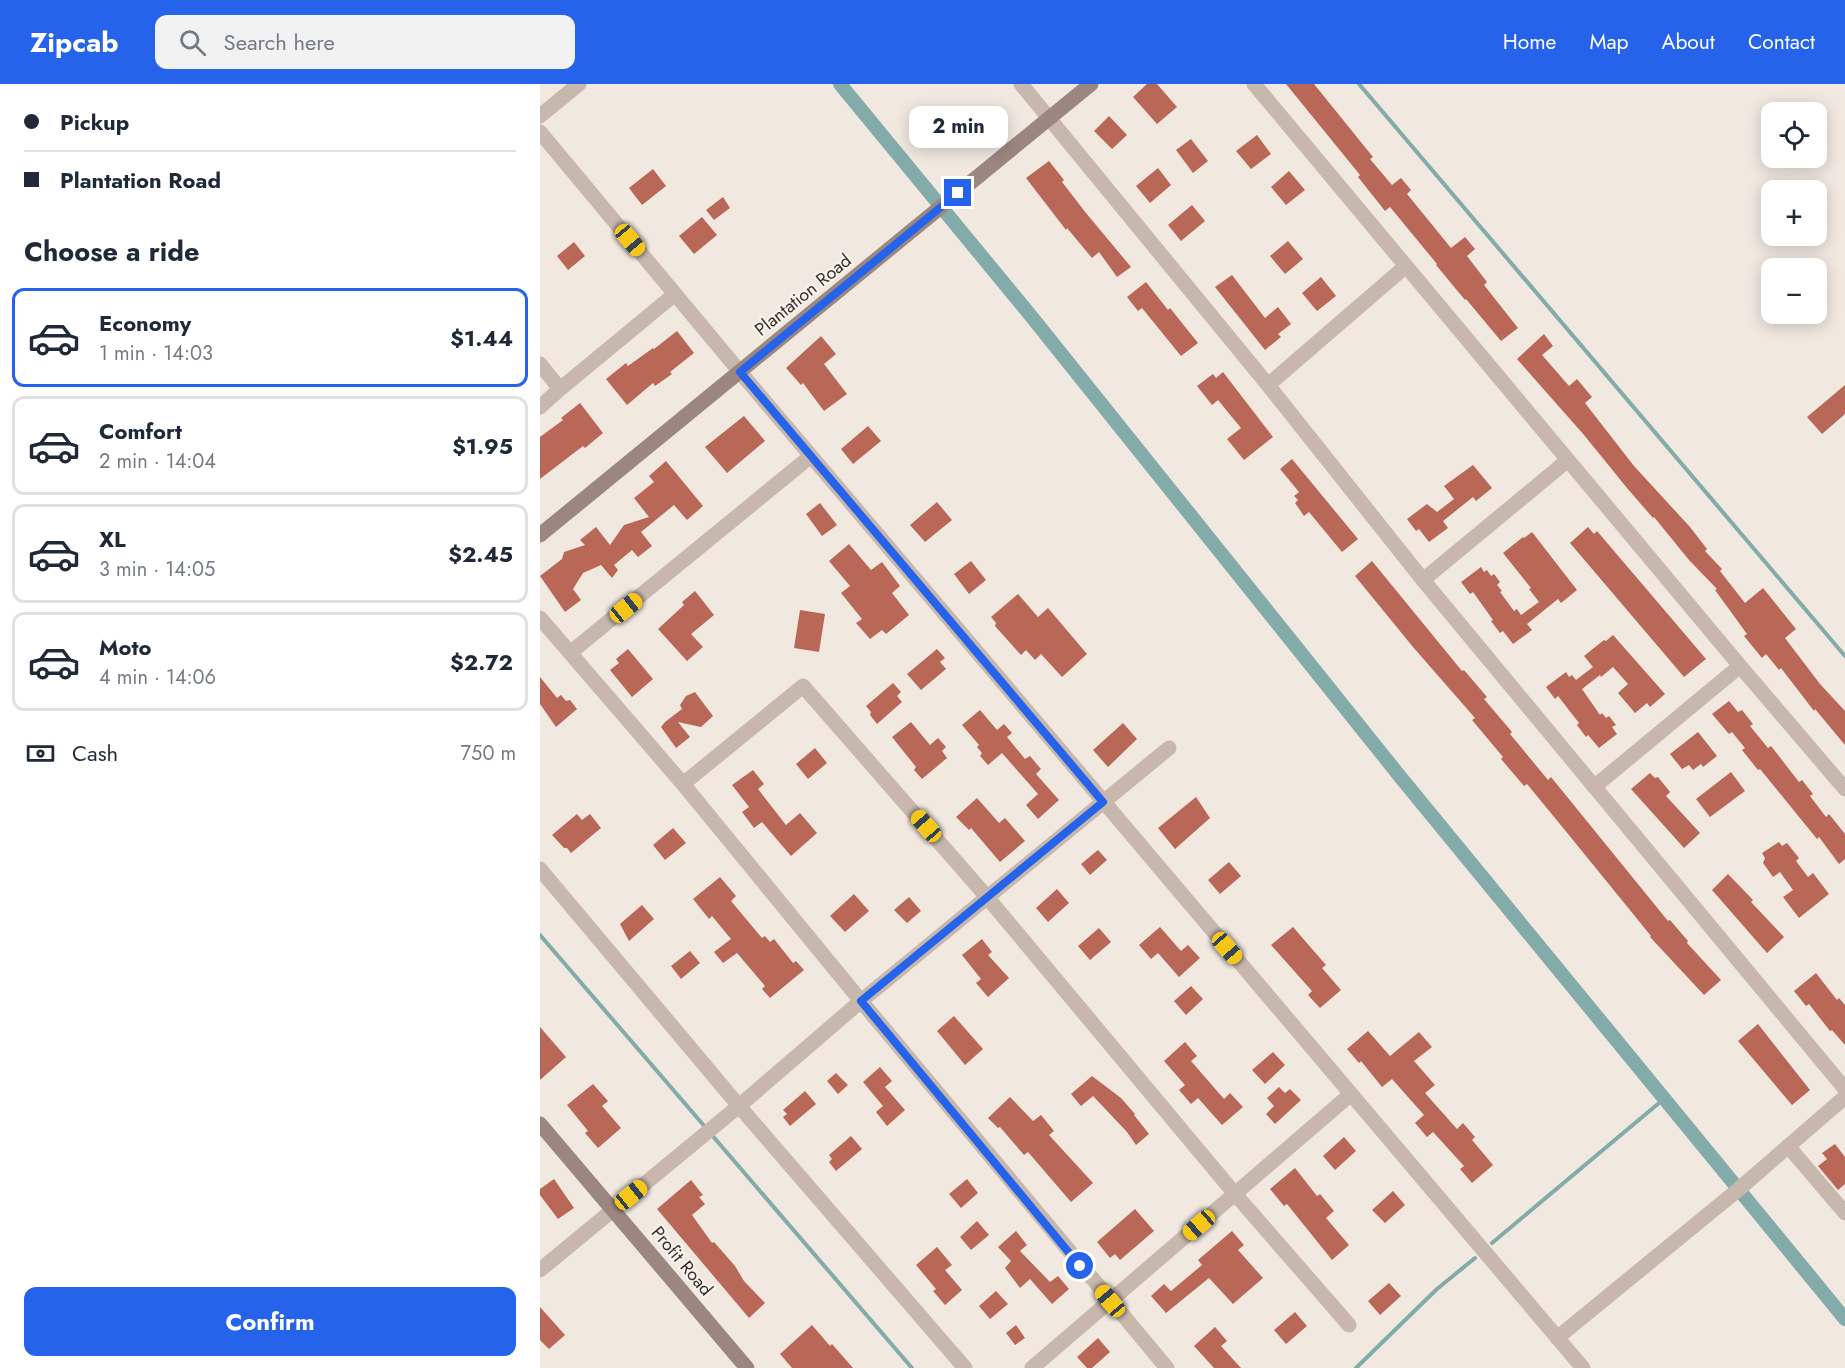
<!DOCTYPE html>
<html lang="en">
<head>
<meta charset="utf-8">
<style>
  :root { --surface:#fff; --page:#f2f2f3; --text:#1f2937; --muted:#747a83; --line:#e0e1e3; --accent:#2563eb }
  body { margin:0; font-family:Jost,sans-serif; background:var(--page); color:var(--text); height:100vh; display:flex; flex-direction:column; font-size:22px; white-space:nowrap }
  * { box-sizing:border-box; margin:0 }
  p { font-size:20px; color:var(--muted) }
  .icon { flex:none; width:33px; height:33px; fill:none; stroke:currentColor; stroke-width:2; stroke-linecap:round; stroke-linejoin:round }
  .map { position:relative; flex:1; overflow:hidden }
  .panel { display:flex; flex-direction:column; background:var(--surface); width:540px }
  .panel>* { flex:none }
  .hud { display:grid; align-content:center; height:132px; padding:0 24px; background:var(--surface) }
  .controls { position:absolute; left:1221px; top:18px; display:grid; gap:12px }
  .controls a { display:grid; place-items:center; width:66px; height:66px; border-radius:12px; background:var(--surface); box-shadow:0 3px 15px #0003; font-size:30px }
  .end { position:absolute; width:27px; height:27px; margin:-14px; border:8px solid #2563eb; background:#fff; box-shadow:0 0 0 3px #fff }
  .from { border-radius:50% }
  .bubble { position:absolute; height:42px; border-radius:12px; background:var(--surface); box-shadow:0 3px 15px #0003; font-size:20px; font-weight:700; line-height:42px; text-align:center }
  .car { position:absolute; width:18px; height:36px; margin:-18px -9px; border-radius:8px; box-shadow:0 0 4px 2px #0007; background:linear-gradient(#f5c518 24%,#345 0 40%,#f5c518 0 76%,#345 0 86%,#f5c518 0) }
  .hud b { display:flex; align-items:center; gap:21px; height:57px; font-size:22px }
  .hud b+b { border-top:2px solid var(--line) }
  .hud i { width:15px; height:15px; background:var(--text) }
  ul { padding:0; list-style:none }
  li { display:flex; align-items:center; gap:18px; height:99px; margin:0 12px 9px; padding:0 12px; border:3px solid var(--line); border-radius:12px }
  li div { flex:1 }
  li b { display:block; font-size:22px }
  li em { font-style:normal; font-weight:700 }
  li.selected { border-color:var(--accent) }
  li>.icon { width:54px; height:54px; stroke-width:1.5 }
  h2 { padding:0 24px; font-size:27px; line-height:72px }
  .pay { display:flex; align-items:center; gap:15px; height:66px; padding:0 24px; font-size:22px }
  .pay p { margin-inline-start:auto }
  .button { display:flex; gap:12px; margin-top:auto; padding:12px 24px }
  .button a { flex:1; height:69px; border-radius:12px; background:var(--accent); color:#fff; font-size:24px; font-weight:700; line-height:69px; text-align:center }
  header { display:flex; align-items:center; gap:36px; box-sizing:border-box; height:84px; padding:0 30px; background:var(--accent); color:#fff }
  header strong { font-size:28px }
  nav { display:flex; gap:33px; margin-inline-start:auto; font-size:21px }
  .search { width:420px; height:54px; background:var(--page); display:flex; align-items:center; gap:15px; box-sizing:border-box; padding:0 21px; border-radius:12px; color:var(--muted); font-size:22px }
  main { display:flex; flex:1; min-height:0 }
  .map>svg:first-child { display:block }
</style>
</head>
<body>
<header>
<strong>Zipcab</strong>
<div class="search"><svg class="icon" aria-label="search" viewBox="0 0 24 24"><circle cx="10" cy="10" r="6"/><path d="M15 15l6 6"/></svg>Search here</div>
<nav><a>Home</a><a>Map</a><a>About</a><a>Contact</a></nav>
</header>
<main>
<section class="panel">
<div class="hud">
<b><i class="from"></i>Pickup</b>
<b><i></i>Plantation Road</b>
</div>
<h2>Choose a ride</h2>
<ul>
<li class="selected"><svg class="icon" aria-label="car" viewBox="0 0 24 24"><path d="M5 17H2v-5l4-1 3-4h7l3 4 3 1v5h-3M9 17h6M6 11h13"/><circle cx="7" cy="17" r="2"/><circle cx="17" cy="17" r="2"/></svg><div><b>Economy</b><p>1 min · 14:03</p></div><em>$1.44</em></li>
<li><svg class="icon" aria-label="car" viewBox="0 0 24 24"><path d="M5 17H2v-5l4-1 3-4h7l3 4 3 1v5h-3M9 17h6M6 11h13"/><circle cx="7" cy="17" r="2"/><circle cx="17" cy="17" r="2"/></svg><div><b>Comfort</b><p>2 min · 14:04</p></div><em>$1.95</em></li>
<li><svg class="icon" aria-label="car" viewBox="0 0 24 24"><path d="M5 17H2v-5l4-1 3-4h7l3 4 3 1v5h-3M9 17h6M6 11h13"/><circle cx="7" cy="17" r="2"/><circle cx="17" cy="17" r="2"/></svg><div><b>XL</b><p>3 min · 14:05</p></div><em>$2.45</em></li>
<li><svg class="icon" aria-label="car" viewBox="0 0 24 24"><path d="M5 17H2v-5l4-1 3-4h7l3 4 3 1v5h-3M9 17h6M6 11h13"/><circle cx="7" cy="17" r="2"/><circle cx="17" cy="17" r="2"/></svg><div><b>Moto</b><p>4 min · 14:06</p></div><em>$2.72</em></li>
</ul>
<div class="pay"><svg class="icon" aria-label="cash" viewBox="0 0 24 24"><path d="M3 7h18v10H3z"/><circle cx="12" cy="12" r="2"/></svg>Cash<p>750 m</p></div>
<div class="button"><a>Confirm</a></div>
</section>
<div class="map">
<svg width="1305" height="1284" viewBox="0 0 1305 1284">
  <rect width="100%" height="100%" fill="#f1e8e0"/>
  <g fill="none" stroke-linecap="round" stroke-linejoin="round">
    <path stroke="#82aba9" stroke-width="4" d="M 819,0 L 1305,572
      M 0,851 L 166,1044
      M 171,1050 L 372,1284
      M 952,1159 L 1125,1014
      M 816,1284 L 897,1205 L 935,1174"/>
    <path stroke="#82aba9" stroke-width="14" d="M 300,0 L 491,232 L 862,695 L 1305,1235"/>
  </g>
  <path fill="#b96756" d="M 607,0 L 617,0 L 637,23 L 617,40 L 593,13 Z
    M 746,0 L 774,0 L 833,73 L 830,75 L 852,101 L 861,94 L 871,106 L 867,110 L 911,164 L 925,153 L 935,165 L 927,172 L 947,198 L 944,201 L 978,244 L 961,257 L 926,215 L 925,216 L 896,181 L 897,180 L 850,123 L 845,127 L 818,93 L 820,91 Z
    M 569,32 L 587,51 L 572,65 L 554,47 Z
    M 717,51 L 731,70 L 711,85 L 696,67 Z
    M 651,55 L 668,77 L 653,89 L 636,66 Z
    M 509,77 L 524,96 L 522,98 L 546,129 L 591,183 L 577,193 L 559,168 L 552,174 L 527,144 L 526,146 L 486,94 Z
    M 618,84 L 631,101 L 610,119 L 596,102 Z
    M 113,85 L 126,102 L 102,121 L 89,104 Z
    M 749,87 L 765,106 L 746,121 L 731,103 Z
    M 183,113 L 190,124 L 174,136 L 166,126 Z
    M 652,121 L 665,137 L 641,157 L 628,141 Z
    M 162,133 L 177,151 L 154,170 L 139,152 Z
    M 748,157 L 763,175 L 745,190 L 730,172 Z
    M 34,158 L 45,172 L 28,186 L 17,172 Z
    M 692,191 L 725,234 L 738,223 L 751,240 L 738,250 L 741,253 L 725,266 L 675,203 Z
    M 781,193 L 796,212 L 777,227 L 762,209 Z
    M 606,198 L 628,226 L 630,224 L 658,259 L 641,272 L 602,224 L 598,227 L 587,213 Z
    M 137,247 L 154,269 L 130,288 L 132,290 L 115,302 L 113,299 L 87,321 L 66,295 L 86,279 L 88,282 L 113,264 L 114,265 Z
    M 1004,250 L 1013,262 L 1002,271 L 1029,302 L 1037,295 L 1052,313 L 1045,319 L 1094,382 L 1150,443 L 1167,465 L 1165,467 L 1182,485 L 1180,487 L 1205,519 L 1223,504 L 1256,545 L 1245,554 L 1280,600 L 1305,627 L 1305,661 L 1275,625 L 1274,627 L 1241,584 L 1239,586 L 1226,570 L 1222,574 L 1204,552 L 1207,550 L 1175,506 L 1177,505 L 1149,476 L 1114,433 L 1113,434 L 1087,404 L 1044,351 L 977,275 Z
    M 281,252 L 296,270 L 284,280 L 307,310 L 284,327 L 263,299 L 261,301 L 246,284 Z
    M 683,288 L 733,353 L 704,376 L 687,355 L 701,344 L 678,316 L 672,321 L 657,302 L 673,290 L 676,294 Z
    M 1305,301 L 1305,330 L 1282,350 L 1267,333 Z
    M 40,319 L 63,349 L 45,364 L 43,362 L 0,395 L 0,353 L 23,336 L 21,334 Z
    M 204,332 L 225,357 L 187,389 L 165,363 Z
    M 328,342 L 341,357 L 313,380 L 301,365 Z
    M 752,375 L 818,455 L 802,468 L 769,428 L 764,432 L 755,419 L 758,416 L 754,412 L 759,408 L 740,385 Z
    M 126,377 L 163,422 L 147,436 L 134,421 L 101,448 L 112,462 L 98,473 L 92,466 L 74,481 L 78,486 L 72,494 L 61,481 L 43,489 L 33,505 L 41,516 L 25,528 L 0,492 L 22,475 L 24,468 L 45,461 L 40,456 L 56,443 L 70,461 L 84,441 L 109,433 L 94,414 L 114,398 L 109,392 Z
    M 933,381 L 952,404 L 936,417 L 933,413 L 903,437 L 908,444 L 889,458 L 879,445 L 876,447 L 867,435 L 887,420 L 897,428 L 914,415 L 904,402 Z
    M 397,418 L 412,436 L 385,458 L 370,441 Z
    M 280,419 L 297,441 L 282,452 L 266,430 Z
    M 1048,443 L 1054,450 L 1057,447 L 1166,575 L 1144,593 L 1030,459 Z
    M 992,448 L 1037,506 L 1021,519 L 1018,515 L 987,540 L 992,546 L 973,560 L 963,547 L 960,549 L 951,537 L 953,536 L 933,508 L 930,510 L 921,498 L 941,483 L 944,488 L 947,486 L 951,492 L 954,490 L 960,498 L 957,501 L 962,507 L 960,508 L 974,527 L 977,525 L 981,531 L 999,518 L 989,505 L 991,504 L 963,469 L 983,453 L 984,454 Z
    M 309,460 L 331,486 L 342,478 L 360,502 L 352,509 L 369,531 L 346,550 L 342,546 L 330,555 L 316,539 L 322,535 L 301,509 L 310,502 L 289,477 Z
    M 431,477 L 446,496 L 429,510 L 414,490 Z
    M 832,477 L 922,587 L 924,586 L 947,613 L 944,615 L 972,648 L 970,650 L 1008,696 L 1011,693 L 1128,837 L 1130,836 L 1148,857 L 1147,859 L 1181,896 L 1164,911 L 1110,853 L 1111,852 L 1024,745 L 987,700 L 984,702 L 961,675 L 963,673 L 932,636 L 935,634 L 873,563 L 815,492 Z
    M 155,507 L 174,531 L 151,550 L 163,563 L 147,577 L 118,545 L 144,521 L 142,518 Z
    M 478,510 L 498,533 L 508,524 L 547,570 L 522,593 L 501,570 L 495,576 L 486,566 L 481,571 L 455,542 L 456,539 L 451,533 Z
    M 260,526 L 285,530 L 279,568 L 254,564 Z
    M 1073,551 L 1125,610 L 1110,623 L 1107,619 L 1095,629 L 1078,609 L 1088,600 L 1073,583 L 1061,593 L 1060,591 L 1042,605 L 1060,631 L 1062,629 L 1066,634 L 1069,632 L 1076,641 L 1072,643 L 1077,650 L 1059,664 L 1048,651 L 1046,653 L 1037,641 L 1039,639 L 1018,612 L 1015,615 L 1006,603 L 1026,588 L 1029,593 L 1032,591 L 1036,596 L 1053,583 L 1044,572 L 1064,556 L 1066,557 Z
    M 88,565 L 113,595 L 92,613 L 70,586 L 79,579 L 76,575 Z
    M 397,565 L 405,574 L 400,578 L 406,585 L 381,606 L 367,590 Z
    M 0,593 L 17,614 L 21,611 L 26,617 L 30,616 L 37,625 L 16,643 L 0,620 Z
    M 353,599 L 361,608 L 357,612 L 362,618 L 337,640 L 330,631 L 331,628 L 326,622 Z
    M 155,608 L 173,632 L 161,643 L 138,638 L 150,653 L 136,664 L 121,643 L 125,638 L 142,625 L 140,621 L 146,612 Z
    M 1189,617 L 1198,628 L 1202,626 L 1213,640 L 1210,642 L 1228,664 L 1231,662 L 1259,698 L 1262,696 L 1273,710 L 1270,712 L 1286,733 L 1289,730 L 1305,750 L 1305,775 L 1299,780 L 1279,753 L 1277,755 L 1220,685 L 1218,686 L 1202,666 L 1205,664 L 1192,648 L 1189,650 L 1172,630 Z
    M 440,626 L 457,646 L 464,640 L 472,649 L 467,653 L 485,675 L 490,672 L 501,685 L 496,690 L 519,716 L 498,735 L 486,721 L 498,710 L 462,669 L 448,681 L 440,672 L 442,669 L 437,663 L 439,661 L 422,641 Z
    M 371,638 L 390,661 L 398,654 L 406,663 L 402,667 L 407,674 L 382,695 L 374,686 L 376,683 L 352,653 Z
    M 583,639 L 597,655 L 568,683 L 553,666 Z
    M 1158,648 L 1177,672 L 1163,683 L 1161,680 L 1153,686 L 1149,681 L 1142,685 L 1130,670 Z
    M 275,664 L 287,679 L 268,695 L 256,680 Z
    M 213,686 L 224,700 L 218,705 L 246,741 L 260,729 L 277,749 L 251,772 L 222,738 L 214,744 L 202,728 L 209,723 L 192,701 Z
    M 1191,688 L 1205,707 L 1170,733 L 1156,715 Z
    M 1110,689 L 1115,694 L 1118,693 L 1130,708 L 1126,712 L 1160,749 L 1144,764 L 1091,705 Z
    M 656,713 L 670,734 L 635,765 L 618,744 Z
    M 437,714 L 459,739 L 465,734 L 485,757 L 460,778 L 431,744 L 429,746 L 416,733 Z
    M 37,730 L 42,736 L 50,730 L 61,744 L 31,769 L 27,764 L 24,764 L 12,751 Z
    M 133,744 L 146,759 L 125,776 L 113,761 Z
    M 1239,758 L 1242,762 L 1247,759 L 1259,774 L 1256,777 L 1268,793 L 1273,789 L 1289,810 L 1259,834 L 1243,813 L 1253,806 L 1240,788 L 1233,793 L 1223,779 L 1225,774 L 1222,769 Z
    M 558,766 L 567,776 L 550,791 L 541,780 Z
    M 689,778 L 701,792 L 680,810 L 668,796 Z
    M 1188,790 L 1213,816 L 1211,818 L 1244,853 L 1227,869 L 1172,806 Z
    M 180,793 L 196,812 L 191,817 L 222,854 L 225,852 L 230,858 L 234,855 L 253,879 L 256,877 L 264,886 L 230,914 L 222,905 L 225,902 L 197,869 L 183,879 L 174,868 L 191,855 L 172,832 L 169,835 L 153,815 Z
    M 517,805 L 529,819 L 508,838 L 496,824 Z
    M 314,810 L 329,827 L 305,848 L 290,832 Z
    M 369,813 L 381,827 L 367,839 L 354,826 Z
    M 102,821 L 114,835 L 89,857 L 80,840 Z
    M 620,843 L 641,867 L 648,861 L 660,874 L 639,893 L 618,869 L 611,875 L 599,861 Z
    M 753,843 L 786,881 L 782,884 L 801,906 L 780,924 L 768,911 L 772,907 L 731,861 Z
    M 559,844 L 571,858 L 550,876 L 538,862 Z
    M 442,855 L 452,868 L 448,871 L 469,894 L 448,913 L 436,899 L 441,895 L 422,871 Z
    M 150,867 L 160,879 L 141,895 L 131,882 Z
    M 1276,889 L 1297,916 L 1299,914 L 1305,921 L 1305,961 L 1292,946 L 1290,947 L 1269,920 L 1266,922 L 1254,907 Z
    M 651,902 L 663,915 L 646,931 L 634,917 Z
    M 414,932 L 443,965 L 425,981 L 397,947 Z
    M 1218,940 L 1270,1006 L 1252,1021 L 1198,957 Z
    M 0,943 L 26,973 L 0,996 Z
    M 828,947 L 850,972 L 879,948 L 892,963 L 874,977 L 895,1001 L 885,1009 L 917,1045 L 923,1039 L 935,1053 L 932,1056 L 953,1081 L 932,1099 L 920,1085 L 924,1082 L 893,1048 L 887,1053 L 875,1039 L 884,1031 L 852,995 L 842,1003 L 821,977 L 819,979 L 807,965 Z
    M 645,958 L 657,972 L 651,977 L 684,1015 L 690,1009 L 703,1023 L 682,1041 L 658,1014 L 651,1020 L 639,1006 L 645,1001 L 624,977 Z
    M 733,968 L 745,981 L 725,1000 L 712,986 Z
    M 340,983 L 352,997 L 345,1003 L 365,1026 L 347,1042 L 336,1028 L 343,1022 L 323,998 Z
    M 296,989 L 308,1001 L 298,1010 L 287,997 Z
    M 552,992 L 581,1014 L 595,1030 L 594,1031 L 609,1050 L 596,1061 L 587,1048 L 553,1012 L 541,1022 L 531,1010 Z
    M 53,1000 L 68,1017 L 62,1022 L 81,1044 L 58,1064 L 45,1049 L 48,1047 L 27,1021 Z
    M 739,1003 L 745,1009 L 750,1005 L 761,1016 L 735,1040 L 726,1030 L 734,1022 L 727,1014 Z
    M 265,1007 L 276,1020 L 250,1042 L 243,1033 L 247,1030 L 243,1026 Z
    M 470,1013 L 493,1037 L 501,1031 L 514,1047 L 509,1051 L 553,1099 L 531,1118 L 488,1068 L 484,1071 L 460,1043 L 458,1044 L 448,1034 Z
    M 311,1052 L 322,1065 L 296,1087 L 289,1078 L 292,1075 L 289,1071 Z
    M 804,1053 L 816,1067 L 795,1086 L 783,1072 Z
    M 1295,1060 L 1305,1073 L 1305,1100 L 1298,1106 L 1278,1082 L 1287,1075 L 1282,1069 Z
    M 755,1084 L 777,1112 L 780,1110 L 794,1127 L 786,1134 L 809,1161 L 792,1176 L 747,1120 L 744,1122 L 730,1105 Z
    M 14,1095 L 34,1124 L 18,1135 L 0,1111 L 0,1105 Z
    M 427,1095 L 438,1109 L 421,1124 L 409,1110 Z
    M 151,1096 L 163,1111 L 159,1113 L 165,1120 L 152,1131 L 172,1159 L 174,1158 L 195,1182 L 204,1197 L 225,1219 L 209,1234 L 117,1125 Z
    M 853,1107 L 865,1121 L 845,1139 L 832,1126 Z
    M 595,1125 L 614,1147 L 580,1176 L 575,1170 L 570,1174 L 557,1158 Z
    M 437,1137 L 449,1151 L 431,1166 L 420,1153 Z
    M 476,1147 L 487,1161 L 480,1167 L 510,1198 L 518,1192 L 529,1205 L 512,1220 L 490,1195 L 480,1204 L 465,1184 L 471,1177 L 458,1163 Z
    M 692,1147 L 704,1161 L 698,1166 L 723,1194 L 693,1220 L 669,1194 L 626,1229 L 611,1212 L 624,1200 L 631,1207 L 662,1181 L 658,1176 Z
    M 397,1163 L 412,1181 L 405,1186 L 422,1206 L 405,1221 L 393,1207 L 396,1205 L 376,1181 Z
    M 849,1199 L 861,1212 L 840,1231 L 828,1217 Z
    M 456,1207 L 468,1220 L 450,1235 L 439,1222 Z
    M 0,1223 L 25,1251 L 9,1265 L 0,1256 Z
    M 755,1228 L 767,1242 L 746,1260 L 734,1246 Z
    M 272,1241 L 290,1262 L 292,1260 L 313,1284 L 252,1284 L 240,1270 Z
    M 476,1241 L 485,1254 L 475,1261 L 466,1249 Z
    M 675,1243 L 687,1257 L 681,1262 L 701,1284 L 674,1284 L 654,1262 Z
    M 558,1254 L 570,1268 L 552,1284 L 547,1284 L 537,1273 Z"/>
  <g fill="none" stroke-linecap="round" stroke-linejoin="round">
    <path stroke="#c8b7ad" stroke-width="15" d="M 481,0 L 728,301 L 883,496 L 1305,1005
      M 714,0 L 1200,582 L 1305,705
      M 0,32 L 39,0
      M 0,48 L 200,288 L 1043,1284
      M 0,280 L 20,305 L 0,323
      M 728,301 L 866,182
      M 20,305 L 135,210
      M 883,496 L 1028,376
      M 0,534 L 143,700 L 321,917 L 627,1284
      M 30,569 L 271,372
      M 143,700 L 263,602 L 447,813 L 695,1110 L 809,1241
      M 1054,703 L 1200,582
      M 0,785 L 199,1022 L 425,1284
      M 1248,1062 L 1305,1129
      M 0,1186 L 199,1022 L 321,917 L 629,664
      M 1017,1254 L 1199,1105 L 1305,1013
      M 492,1284 L 811,1010"/>
    <path stroke="#9b877f" stroke-width="15" d="M 0,451 L 551,0
      M 0,1040 L 207,1284"/>
  </g>
  <g fill="none" stroke-linecap="round" stroke-linejoin="round">
    <path stroke="#2563eb" stroke-width="8" d="M 418,109 L 200,288 L 563,718 L 321,917 L 540,1182"/>
  </g>
  <g text-anchor="middle" dominant-baseline="central" stroke-width="4.5" stroke-linejoin="round" paint-order="stroke">
    <g font-size="18" fill="#372e2b" stroke="#f8f2ed">
      <text transform="translate(263 211) rotate(-39)">Plantation Road</text>
      <text transform="translate(142 1177) rotate(50)">Profit Road</text>
    </g>
  </g>
</svg>
<div class="controls">
<a><svg class="icon" aria-label="locate" viewBox="0 0 24 24"><circle cx="12" cy="12" r="6"/><path d="M12 2v4M12 18v4M2 12h4M18 12h4"/></svg></a>
<a>+</a>
<a>−</a>
</div>
<i class="end from" style="left:540px;top:1182px"></i>
<i class="end" style="left:418px;top:109px"></i>
<div class="bubble" style="left:369px;top:22px;width:99px">2 min</div>
<i class="car" style="left:90px;top:156px;rotate:140deg"></i>
<i class="car" style="left:86px;top:524px;rotate:51deg"></i>
<i class="car" style="left:386px;top:742px;rotate:319deg"></i>
<i class="car" style="left:687px;top:864px;rotate:139deg"></i>
<i class="car" style="left:91px;top:1111px;rotate:51deg"></i>
<i class="car" style="left:659px;top:1141px;rotate:229deg"></i>
<i class="car" style="left:570px;top:1217px;rotate:320deg"></i>
</div>
</main>
</body>
</html>
